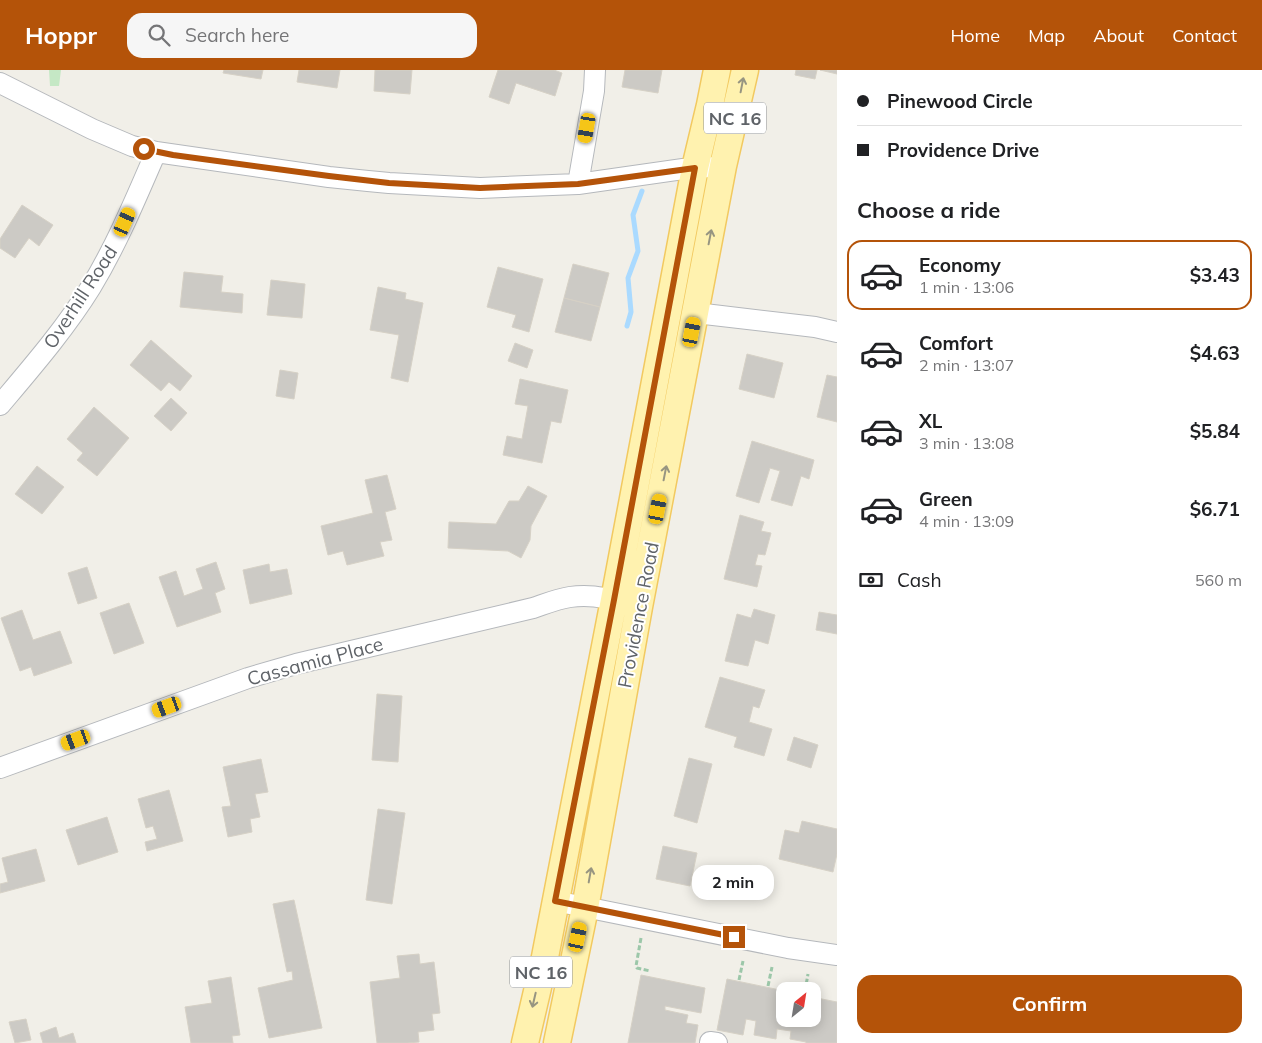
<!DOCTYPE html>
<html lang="en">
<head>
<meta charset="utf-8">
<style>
  :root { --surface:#fff; --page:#f6f6f6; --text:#202124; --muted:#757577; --line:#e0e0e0; --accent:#b45309 }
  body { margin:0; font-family:Mulish,sans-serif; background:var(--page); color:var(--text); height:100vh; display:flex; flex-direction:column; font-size:19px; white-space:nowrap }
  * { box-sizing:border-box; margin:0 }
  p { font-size:16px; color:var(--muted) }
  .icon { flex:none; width:28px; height:28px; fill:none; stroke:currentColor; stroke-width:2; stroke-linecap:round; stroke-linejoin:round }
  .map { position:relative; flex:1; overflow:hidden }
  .side { display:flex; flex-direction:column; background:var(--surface); width:425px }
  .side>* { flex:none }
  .banner { display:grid; align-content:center; height:110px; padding:0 20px; background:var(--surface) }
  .needle { width:32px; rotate:30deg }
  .buttons { position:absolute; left:776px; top:912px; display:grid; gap:10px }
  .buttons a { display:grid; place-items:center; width:45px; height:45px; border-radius:10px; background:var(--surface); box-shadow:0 2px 12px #0003; font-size:25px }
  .end { position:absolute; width:22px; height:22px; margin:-11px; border:6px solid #b45309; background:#fff; box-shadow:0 0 0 2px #fff }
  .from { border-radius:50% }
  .bubble { position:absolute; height:35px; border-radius:15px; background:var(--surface); box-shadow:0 2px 12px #0003; font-size:16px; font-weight:700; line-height:35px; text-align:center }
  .car { position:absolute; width:15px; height:30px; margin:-15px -8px; border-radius:6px; box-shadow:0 0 4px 1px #0007; background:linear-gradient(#f5c518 24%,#345 0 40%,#f5c518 0 76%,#345 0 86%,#f5c518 0) }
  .banner b { display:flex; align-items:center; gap:18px; height:48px; font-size:19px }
  .banner b+b { border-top:1px solid var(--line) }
  .banner i { width:12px; height:12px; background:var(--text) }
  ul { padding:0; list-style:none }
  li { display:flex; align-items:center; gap:15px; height:70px; margin:0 10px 8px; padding:0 10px; border:2px solid transparent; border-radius:15px }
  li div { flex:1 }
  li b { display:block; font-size:19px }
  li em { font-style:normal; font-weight:700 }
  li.active { border-color:var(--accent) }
  li>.icon { width:45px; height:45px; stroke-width:1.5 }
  h2 { padding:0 20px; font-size:22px; line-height:60px }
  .pay { display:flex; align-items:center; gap:12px; height:55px; padding:0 20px; font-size:19px }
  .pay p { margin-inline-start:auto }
  .primary-button { display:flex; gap:10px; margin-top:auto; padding:10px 20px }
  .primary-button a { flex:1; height:58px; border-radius:15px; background:var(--accent); color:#fff; font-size:20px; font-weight:700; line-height:58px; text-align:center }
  header { display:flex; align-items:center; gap:30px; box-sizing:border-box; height:70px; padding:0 25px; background:var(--accent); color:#fff }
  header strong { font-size:24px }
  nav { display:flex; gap:28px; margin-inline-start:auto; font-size:18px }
  .search { width:350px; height:45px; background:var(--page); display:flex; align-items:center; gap:12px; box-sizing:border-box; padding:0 18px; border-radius:15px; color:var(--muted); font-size:19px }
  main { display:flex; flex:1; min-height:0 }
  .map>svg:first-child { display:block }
</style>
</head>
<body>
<header>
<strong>Hoppr</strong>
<div class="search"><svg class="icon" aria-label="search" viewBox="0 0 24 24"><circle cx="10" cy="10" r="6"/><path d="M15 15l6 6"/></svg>Search here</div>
<nav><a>Home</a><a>Map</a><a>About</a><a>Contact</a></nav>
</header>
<main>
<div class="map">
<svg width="837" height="973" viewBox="0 0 837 973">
  <rect width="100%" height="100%" fill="#f1efe8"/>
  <path fill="#c5e8c5" d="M 49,0 L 61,0 L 59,16 L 50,16 Z"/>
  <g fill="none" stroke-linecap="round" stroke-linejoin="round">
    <path stroke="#aadaff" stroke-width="5" d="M 627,256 L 631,242 L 628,208 L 638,181 L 633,145 L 642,121"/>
  </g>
  <path fill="#cccac5" stroke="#d6d1c6" d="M 224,0 L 263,0 L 261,9 L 223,3 Z
    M 299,0 L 340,0 L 337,18 L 297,12 Z
    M 375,0 L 412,0 L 410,24 L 374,21 Z
    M 498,0 L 554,0 L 562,3 L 555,26 L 516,13 L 509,34 L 489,27 Z
    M 625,0 L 662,0 L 658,23 L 622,17 Z
    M 796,0 L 817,0 L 815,9 L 795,5 Z
    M 820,0 L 837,0 L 837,4 Z
    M 22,135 L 53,155 L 39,176 L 29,168 L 15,188 L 0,178 L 0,169 Z
    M 573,194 L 609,203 L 600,237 L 564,228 Z
    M 498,197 L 543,209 L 529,262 L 512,257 L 516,245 L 487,237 Z
    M 184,202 L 223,206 L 221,222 L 243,224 L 242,243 L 180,237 Z
    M 271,210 L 305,214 L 302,248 L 267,245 Z
    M 378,217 L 406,223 L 405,229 L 423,233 L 408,312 L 391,308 L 399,265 L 370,260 Z
    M 564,228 L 600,237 L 591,271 L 555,262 Z
    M 151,270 L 192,306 L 180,321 L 169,312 L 161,321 L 130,295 Z
    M 515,273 L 533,280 L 527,298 L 508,291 Z
    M 747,284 L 783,293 L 774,328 L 739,319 Z
    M 280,300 L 298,303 L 294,329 L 276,326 Z
    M 827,305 L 837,307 L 837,352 L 817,347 Z
    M 520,309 L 568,320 L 561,353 L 551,351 L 542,393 L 503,385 L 507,366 L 522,369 L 528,336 L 515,334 Z
    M 171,328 L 187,343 L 171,361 L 154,346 Z
    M 94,337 L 129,368 L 97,406 L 77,390 L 83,383 L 67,369 Z
    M 752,371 L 814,390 L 809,409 L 801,406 L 792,436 L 771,430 L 780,401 L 770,398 L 759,433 L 736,426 Z
    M 37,396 L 64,417 L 42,444 L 15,424 Z
    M 387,405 L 396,439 L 385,442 L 392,470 L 380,472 L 384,486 L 347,495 L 343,481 L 328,485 L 321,456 L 373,443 L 365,410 Z
    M 528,416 L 547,426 L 531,456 L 530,470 L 521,488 L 508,481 L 448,478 L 449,452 L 496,454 L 509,431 L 519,431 Z
    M 740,445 L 764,452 L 761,461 L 771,463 L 765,485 L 758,484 L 755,495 L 762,496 L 757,517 L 724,509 Z
    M 216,492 L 225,519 L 215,523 L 221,542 L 177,557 L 159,507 L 176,501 L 184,526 L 203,519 L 196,499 Z
    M 269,494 L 270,502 L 287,499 L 292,524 L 250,534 L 243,500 Z
    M 87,497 L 97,528 L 78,534 L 68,503 Z
    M 129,533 L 144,573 L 114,584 L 100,543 Z
    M 754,539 L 775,545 L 768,574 L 755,570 L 748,596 L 725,591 L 737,544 L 751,548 Z
    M 22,540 L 33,570 L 60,561 L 72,593 L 34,606 L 31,597 L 20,601 L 1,548 Z
    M 819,542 L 837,545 L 837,564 L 816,560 Z
    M 720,607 L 765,620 L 759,638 L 753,636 L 749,652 L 772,659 L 764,686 L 734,677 L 737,667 L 705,657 Z
    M 377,624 L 402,626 L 398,692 L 372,690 Z
    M 794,667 L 818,675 L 811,698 L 787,690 Z
    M 689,688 L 712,694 L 697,753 L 674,746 Z
    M 261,689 L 268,722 L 255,724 L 260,747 L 250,749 L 252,762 L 228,767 L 222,737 L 231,736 L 223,697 Z
    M 169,720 L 183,771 L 147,781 L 145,772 L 157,769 L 153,756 L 146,758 L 138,729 Z
    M 378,739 L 405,743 L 392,834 L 366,830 Z
    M 107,747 L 118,782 L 78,795 L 66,760 Z
    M 802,751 L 837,759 L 837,784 L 833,802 L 779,789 L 785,760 L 799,763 Z
    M 663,776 L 697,783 L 690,816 L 656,809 Z
    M 36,779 L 45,811 L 0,823 L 0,814 L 8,812 L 2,788 Z
    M 294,830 L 322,958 L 269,968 L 258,918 L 293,910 L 292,901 L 287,902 L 273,834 Z
    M 419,884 L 420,894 L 434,892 L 440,943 L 432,944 L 434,960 L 418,962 L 419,972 L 408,973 L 377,973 L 370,912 L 400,908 L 397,886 Z
    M 641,905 L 705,918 L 701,943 L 665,936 L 665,940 L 688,945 L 686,953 L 698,955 L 695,973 L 628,973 Z
    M 231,907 L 240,965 L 232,966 L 233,973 L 191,973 L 185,937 L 212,933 L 208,911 Z
    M 727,909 L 785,921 L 785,949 L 812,949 L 812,927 L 837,932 L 837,973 L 806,973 L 806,972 L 790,969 L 791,961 L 777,959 L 776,969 L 754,965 L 756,951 L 746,949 L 743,965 L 717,960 Z
    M 26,949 L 31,970 L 15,973 L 9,952 Z
    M 56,957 L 59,968 L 73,963 L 76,973 L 43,973 L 40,963 Z"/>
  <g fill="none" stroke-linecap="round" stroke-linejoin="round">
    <defs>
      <path id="minor" d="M 0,13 L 92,59 L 132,76 L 156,82 L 329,107 L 368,111 L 389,113 L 480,118 L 578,114 L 683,99 L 709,97
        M 578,114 L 594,21 L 595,0
        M 696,243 L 815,257 L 837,262
        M 0,335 C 32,297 65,259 91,217 C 117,174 136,128 156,82
        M 0,698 L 248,608 L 296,594 L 533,538 C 545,534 557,529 570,527 C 589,524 610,528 628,534
        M 555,831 L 788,878 L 837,885
        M 710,973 L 710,972 L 717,973"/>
      <path id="major" d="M 525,973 L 545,887 L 614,530 L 695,98 L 710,35 L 717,0
        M 557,973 L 585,838 L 639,537 L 723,96 L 745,0"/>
    </defs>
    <use href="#minor" stroke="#b5b8bc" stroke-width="22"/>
    <use href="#major" stroke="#f2c960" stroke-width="29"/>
    <path stroke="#9cc7a9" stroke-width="3" stroke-dasharray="5 2.5" stroke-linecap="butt" d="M 641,868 L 636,896 L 637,898 L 650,901
      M 739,910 L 743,891
      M 768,916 L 772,897
      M 805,921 L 808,904"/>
    <use href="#minor" stroke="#fff" stroke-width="20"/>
    <use href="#major" stroke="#fff2af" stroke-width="26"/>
  </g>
  <defs><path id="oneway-shaft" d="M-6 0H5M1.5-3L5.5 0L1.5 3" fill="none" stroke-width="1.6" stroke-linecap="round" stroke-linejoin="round" transform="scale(1.25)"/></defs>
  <g stroke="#979581">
    <use href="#oneway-shaft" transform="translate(742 15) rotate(-79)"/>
    <use href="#oneway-shaft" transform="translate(710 167) rotate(-79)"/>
    <use href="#oneway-shaft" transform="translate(665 403) rotate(-79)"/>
    <use href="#oneway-shaft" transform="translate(590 805) rotate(-80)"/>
    <use href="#oneway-shaft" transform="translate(534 930) rotate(103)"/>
  </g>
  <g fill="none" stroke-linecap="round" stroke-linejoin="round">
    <path stroke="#b45309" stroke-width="6" d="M 144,79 L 173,85 L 329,106 L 389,113 L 480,118 L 578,114 L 695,98 L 614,530 L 555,831 L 734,867"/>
  </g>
  <g text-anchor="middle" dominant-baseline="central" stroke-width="4" stroke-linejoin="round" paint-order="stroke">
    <g fill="#fff" stroke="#8f9295" stroke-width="1">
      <rect x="704" y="32.5" width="62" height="31" rx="4"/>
      <rect x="510" y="886.5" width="62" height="31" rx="4"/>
    </g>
    <g font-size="18" font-weight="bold" fill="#5f6368">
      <text x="735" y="48">NC 16</text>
      <text x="541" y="902">NC 16</text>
    </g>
    <g font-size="19" fill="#5f6368" stroke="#fff">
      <text transform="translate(80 227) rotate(-57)">Overhill Road</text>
      <text transform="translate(638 545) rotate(-79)">Providence Road</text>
      <text transform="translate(315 591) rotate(-15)">Cassamia Place</text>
    </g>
  </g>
</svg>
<div class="buttons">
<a><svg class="needle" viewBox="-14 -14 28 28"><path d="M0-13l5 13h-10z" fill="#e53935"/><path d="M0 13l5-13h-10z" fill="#757577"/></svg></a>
</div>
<i class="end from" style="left:144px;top:79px"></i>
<i class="end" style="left:734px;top:867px"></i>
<div class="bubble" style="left:692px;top:795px;width:82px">2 min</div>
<i class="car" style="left:587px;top:58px;rotate:190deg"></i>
<i class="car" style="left:125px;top:152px;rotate:24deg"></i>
<i class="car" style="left:692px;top:262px;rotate:11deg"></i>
<i class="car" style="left:658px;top:439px;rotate:11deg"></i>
<i class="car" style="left:167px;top:637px;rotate:250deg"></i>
<i class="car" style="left:76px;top:670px;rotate:250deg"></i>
<i class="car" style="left:578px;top:867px;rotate:12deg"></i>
</div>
<section class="side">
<div class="banner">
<b><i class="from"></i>Pinewood Circle</b>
<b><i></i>Providence Drive</b>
</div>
<h2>Choose a ride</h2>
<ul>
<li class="active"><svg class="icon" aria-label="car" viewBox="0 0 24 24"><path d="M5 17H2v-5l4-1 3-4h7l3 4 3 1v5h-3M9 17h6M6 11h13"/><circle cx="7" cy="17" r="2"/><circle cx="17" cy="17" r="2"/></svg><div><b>Economy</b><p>1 min · 13:06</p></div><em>$3.43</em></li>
<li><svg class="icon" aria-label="car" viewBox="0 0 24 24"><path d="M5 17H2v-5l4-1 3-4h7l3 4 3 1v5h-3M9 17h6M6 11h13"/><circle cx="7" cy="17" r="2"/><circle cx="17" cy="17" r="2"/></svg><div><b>Comfort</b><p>2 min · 13:07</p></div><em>$4.63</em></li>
<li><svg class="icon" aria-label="car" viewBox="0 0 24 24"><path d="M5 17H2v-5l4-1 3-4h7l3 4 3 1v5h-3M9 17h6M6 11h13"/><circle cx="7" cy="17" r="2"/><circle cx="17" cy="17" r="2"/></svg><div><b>XL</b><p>3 min · 13:08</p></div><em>$5.84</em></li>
<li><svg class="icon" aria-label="car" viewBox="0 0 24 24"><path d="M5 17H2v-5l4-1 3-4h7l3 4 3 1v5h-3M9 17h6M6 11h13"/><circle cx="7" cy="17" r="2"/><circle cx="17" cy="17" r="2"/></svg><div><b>Green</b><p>4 min · 13:09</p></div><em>$6.71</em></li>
</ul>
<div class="pay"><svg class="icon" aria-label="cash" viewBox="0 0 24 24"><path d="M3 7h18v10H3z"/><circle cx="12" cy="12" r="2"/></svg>Cash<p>560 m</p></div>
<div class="primary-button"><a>Confirm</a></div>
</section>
</main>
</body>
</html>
